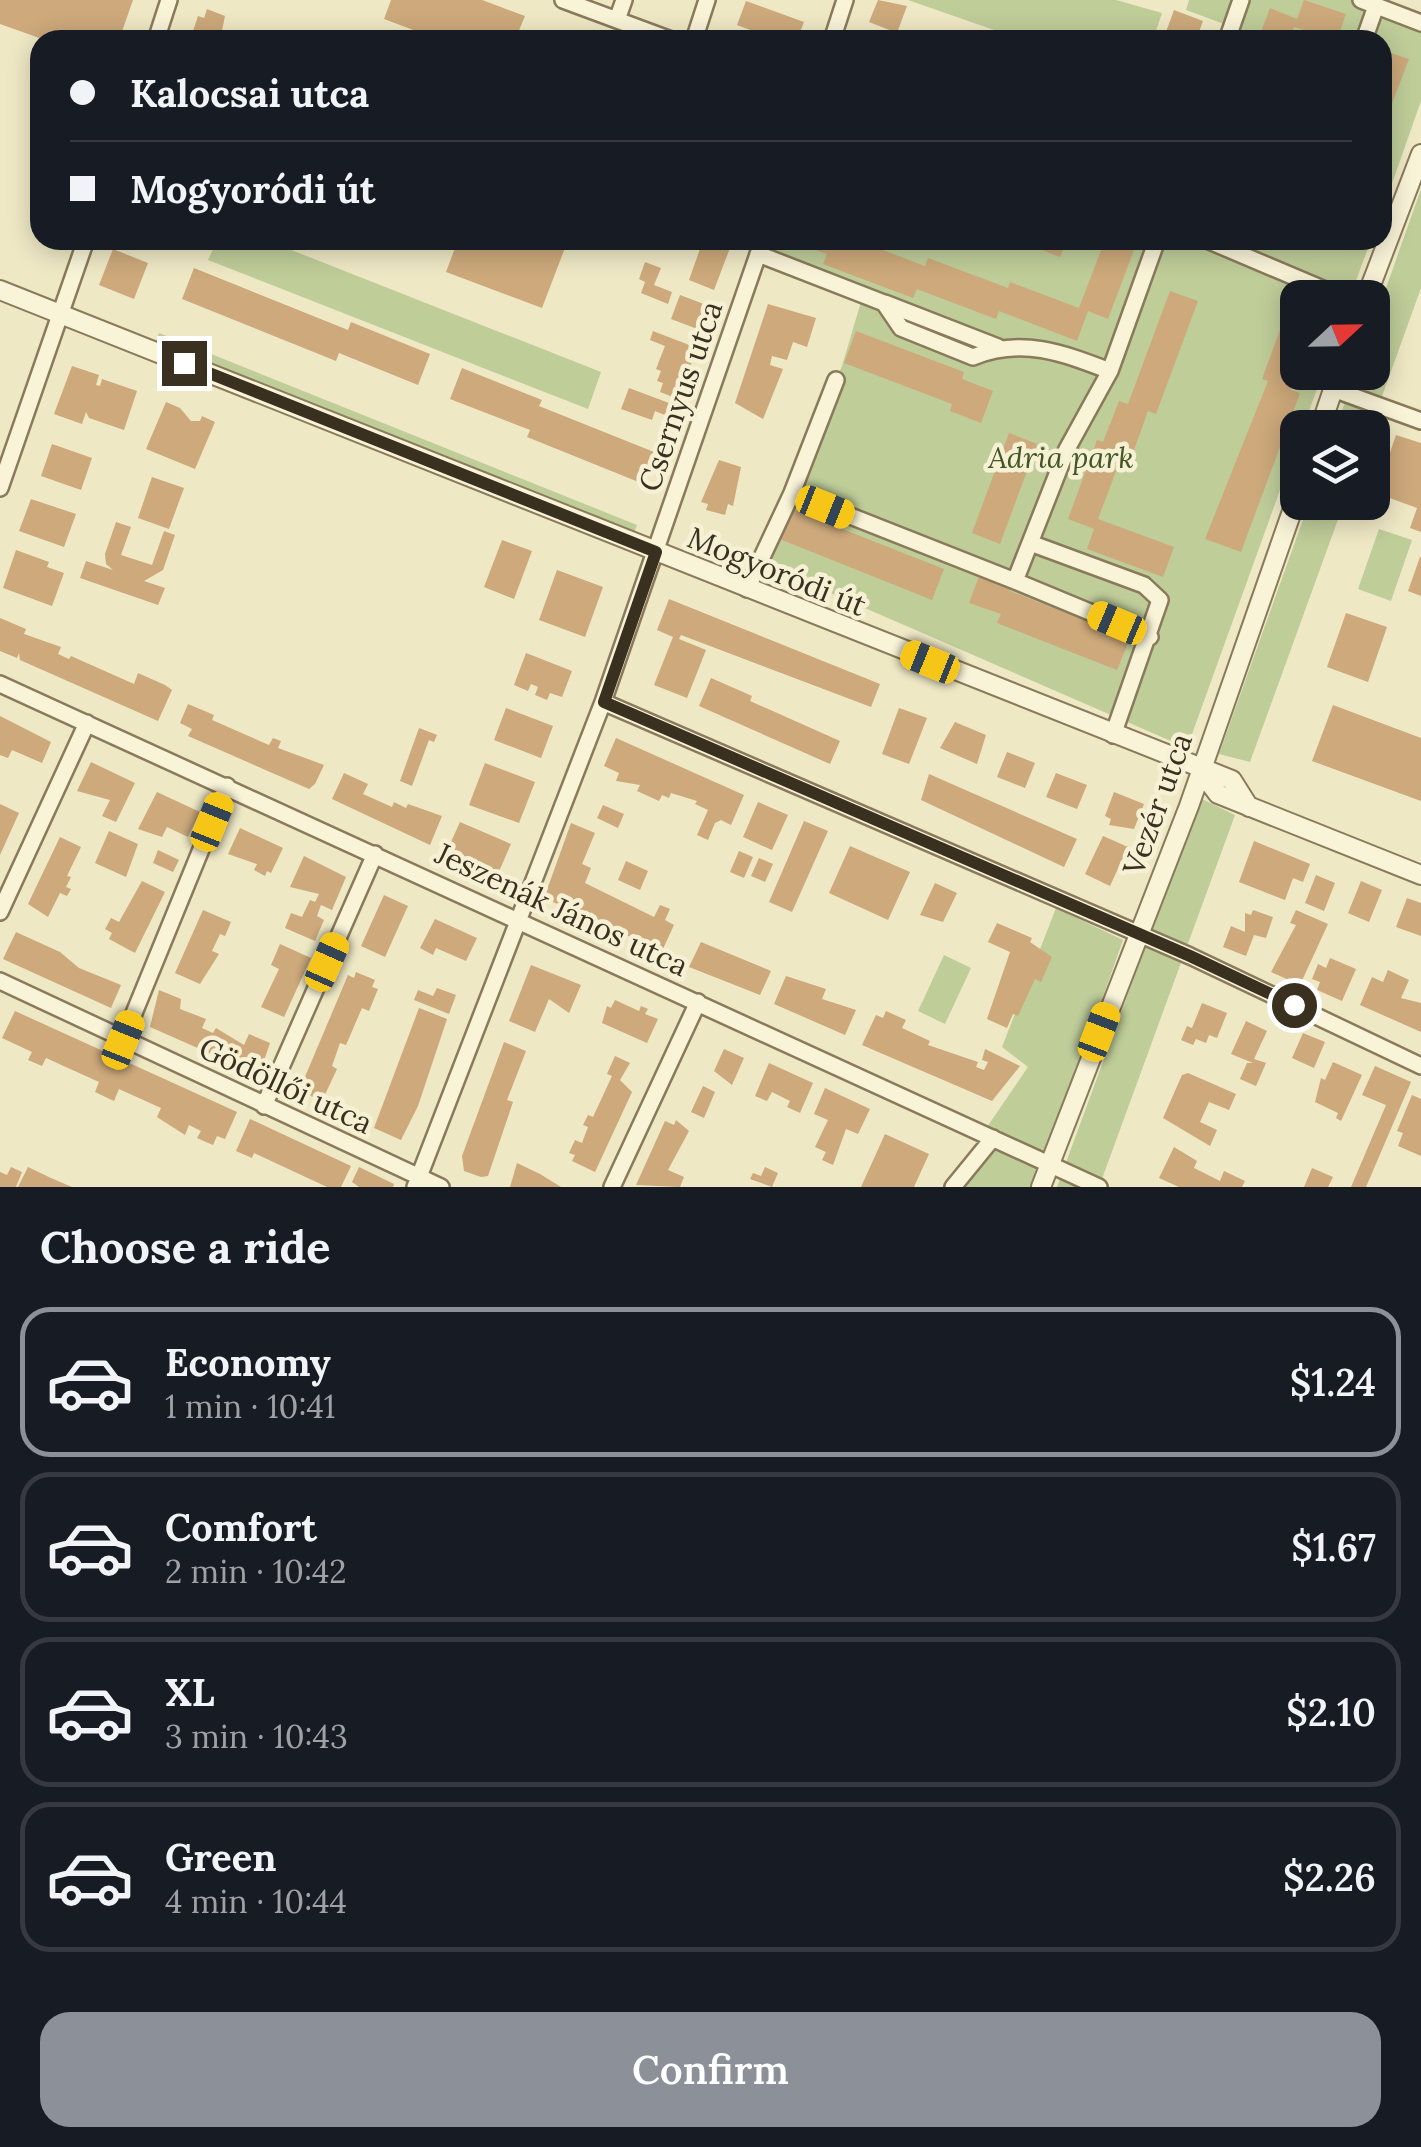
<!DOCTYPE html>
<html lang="en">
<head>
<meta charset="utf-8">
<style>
  :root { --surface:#171b24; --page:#20242c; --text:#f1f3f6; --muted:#9ea1a6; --line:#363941; --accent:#8c9099 }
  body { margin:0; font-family:Lora,serif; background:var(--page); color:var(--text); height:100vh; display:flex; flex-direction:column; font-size:38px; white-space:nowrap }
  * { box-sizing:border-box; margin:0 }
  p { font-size:32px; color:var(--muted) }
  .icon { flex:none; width:55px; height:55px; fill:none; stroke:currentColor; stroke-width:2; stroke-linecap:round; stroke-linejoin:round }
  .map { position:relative; height:1187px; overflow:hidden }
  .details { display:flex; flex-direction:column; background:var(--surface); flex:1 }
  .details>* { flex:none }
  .top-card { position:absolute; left:30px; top:30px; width:1362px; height:220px; border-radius:30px; box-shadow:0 5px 25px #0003; display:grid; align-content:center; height:220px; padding:0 40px; background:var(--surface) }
  .needle { width:65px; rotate:68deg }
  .fabs { position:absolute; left:1280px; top:280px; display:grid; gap:20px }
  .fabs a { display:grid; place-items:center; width:110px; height:110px; border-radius:20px; background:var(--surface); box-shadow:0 5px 25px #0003; font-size:50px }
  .end { position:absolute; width:45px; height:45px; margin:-22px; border:12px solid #3a301f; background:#fff; box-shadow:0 0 0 5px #fff }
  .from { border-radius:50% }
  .car { position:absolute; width:30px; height:60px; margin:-30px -15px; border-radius:12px; box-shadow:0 0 8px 2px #0007; background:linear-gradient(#f5c518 24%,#345 0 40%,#f5c518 0 76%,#345 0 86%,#f5c518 0) }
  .top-card b { display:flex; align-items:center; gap:35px; height:95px; font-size:38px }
  .top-card b+b { border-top:2px solid var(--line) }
  .top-card i { width:25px; height:25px; background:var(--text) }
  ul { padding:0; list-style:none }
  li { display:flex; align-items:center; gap:30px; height:150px; margin:0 20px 15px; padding:0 20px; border:5px solid var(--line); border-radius:30px }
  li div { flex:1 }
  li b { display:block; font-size:38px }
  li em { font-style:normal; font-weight:600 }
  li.on { border-color:var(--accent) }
  li>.icon { width:90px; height:90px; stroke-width:1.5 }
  h2 { padding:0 40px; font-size:45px; line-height:120px }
  .action { display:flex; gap:20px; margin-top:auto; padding:20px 40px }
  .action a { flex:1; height:115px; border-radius:30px; background:var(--accent); color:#fff; font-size:40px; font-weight:600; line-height:115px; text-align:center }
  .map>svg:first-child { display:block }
</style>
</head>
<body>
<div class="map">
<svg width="1421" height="1187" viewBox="0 0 1421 1187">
  <rect width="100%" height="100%" fill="#eee8c5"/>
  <path fill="#bfcd99" d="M 908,0 L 1116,0 L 1162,13 L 1153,40 L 995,40 L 997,31 Z
    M 1189,0 L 1361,0 L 1421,22 L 1421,101 L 1383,209 L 1382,40 L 1227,40 L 1232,27 L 1186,10 Z
    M 1421,189 L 1421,288 L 1371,427 L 1336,428 L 1355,373 L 1372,372 L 1373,325 Z
    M 217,240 L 266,240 L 601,372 L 588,409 L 208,260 Z
    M 763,240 L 1371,240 L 1350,297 L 1298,298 L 1298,372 L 1323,373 L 1303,427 L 1298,428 L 1297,443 L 1187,748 L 759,562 L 842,366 L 863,295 L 758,254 Z
    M 159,333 L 637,525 L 632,539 L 154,346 Z
    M 1309,503 L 1344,503 L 1250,762 L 1219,754 Z
    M 1379,529 L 1412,540 L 1391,601 L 1358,589 Z
    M 1200,798 L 1235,815 L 1099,1187 L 1057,1187 Z
    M 1056,908 L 1123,940 L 1036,1187 L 946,1187 L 1028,1067 L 1002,1047 Z
    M 944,955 L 971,968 L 945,1024 L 918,1011 Z"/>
  <path fill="#cda97b" d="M 0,0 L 133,0 L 119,40 L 45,40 L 0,24 Z
    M 391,0 L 482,0 L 525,16 L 515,40 L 440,40 L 384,19 Z
    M 878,0 L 907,6 L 897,33 L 869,22 Z
    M 1304,0 L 1346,14 L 1337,40 L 1294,27 L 1289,40 L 1258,40 L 1270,8 L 1297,19 Z
    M 746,1 L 804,22 L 797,40 L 777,40 L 737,25 Z
    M 207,9 L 225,16 L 220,40 L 190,40 L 198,16 L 204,18 Z
    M 1174,10 L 1203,21 L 1196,40 L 1163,40 Z
    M 1382,50 L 1409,59 L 1383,127 L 1392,130 L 1383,154 Z
    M 458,240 L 568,240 L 542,308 L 446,272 Z
    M 686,240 L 733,240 L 714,290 L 689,280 L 701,246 Z
    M 790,240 L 856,240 L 925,266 L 928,258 L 1008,288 L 1010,282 L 1079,308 L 1105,240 L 1134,250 L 1108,319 L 1088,311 L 1077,341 L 999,311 L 996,319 L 917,289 L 913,298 L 823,264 L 827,254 Z
    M 1031,240 L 1067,240 L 1060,257 L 1029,245 Z
    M 113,249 L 148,263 L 134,299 L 99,285 Z
    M 645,262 L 661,268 L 654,285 L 672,292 L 668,304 L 641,293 L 645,282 L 639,279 Z
    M 194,268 L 348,330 L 351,322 L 430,354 L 418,385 L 339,353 L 336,361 L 182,299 Z
    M 1170,291 L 1198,301 L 1156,414 L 1148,411 L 1133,453 L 1124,450 L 1098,519 L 1174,547 L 1163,577 L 1087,549 L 1094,529 L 1068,519 L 1097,440 L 1103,442 L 1119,401 L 1128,404 Z
    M 680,295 L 709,306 L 700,330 L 671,319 Z
    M 768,304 L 816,318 L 807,347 L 793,342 L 787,360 L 772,356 L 770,365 L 783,369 L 763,419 L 735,403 Z
    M 1288,308 L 1298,311 L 1298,373 L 1291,390 L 1300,393 L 1241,552 L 1205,539 L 1268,381 L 1262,379 Z
    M 653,331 L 697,348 L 678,399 L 660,392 L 663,383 L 657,381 L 661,371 L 656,369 L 665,346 L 650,340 Z
    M 856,331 L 964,372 L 962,379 L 993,391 L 981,423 L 950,411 L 952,404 L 844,363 Z
    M 72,366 L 99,375 L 96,385 L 100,386 L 102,379 L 137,391 L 124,430 L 89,418 L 86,412 L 82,424 L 54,414 Z
    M 462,368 L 542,400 L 539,406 L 654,452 L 641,483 L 527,437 L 530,430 L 450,399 Z
    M 629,388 L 677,406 L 672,418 L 655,411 L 652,420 L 621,409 Z
    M 166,402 L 180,408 L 191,421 L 200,421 L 202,416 L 215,422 L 195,469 L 146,449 Z
    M 1009,433 L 1037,444 L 1000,544 L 972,533 Z
    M 1396,435 L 1421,443 L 1421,532 L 1410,528 L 1417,508 L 1376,493 Z
    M 52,444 L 92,458 L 81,490 L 41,476 Z
    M 719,460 L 741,467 L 733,506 L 728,504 L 725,515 L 706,510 L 708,504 L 701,502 Z
    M 152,477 L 184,488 L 169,529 L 138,518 Z
    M 31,499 L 76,514 L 64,547 L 19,531 Z
    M 789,508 L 944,569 L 932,600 L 777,538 Z
    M 116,522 L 131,527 L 121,555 L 152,565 L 164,531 L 175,535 L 163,570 L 144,581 L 165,588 L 158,605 L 80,578 L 86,561 L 113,570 L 106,564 L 105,554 Z
    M 502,540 L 532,551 L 514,599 L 484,587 Z
    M 16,550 L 49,562 L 47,567 L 64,573 L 52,606 L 3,588 Z
    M 1420,557 L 1421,557 L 1421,596 L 1408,591 Z
    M 557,570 L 603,587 L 585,637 L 539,620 Z
    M 981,571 L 1013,583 L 1010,591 L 1130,638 L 1117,670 L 997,623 L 1001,614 L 969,603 Z
    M 669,599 L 880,684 L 871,707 L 681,635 L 679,639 L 706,650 L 687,698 L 654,685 L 673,637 L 657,630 Z
    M 1346,613 L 1387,627 L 1368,682 L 1327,667 Z
    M 0,618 L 26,629 L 24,634 L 61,647 L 58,654 L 69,659 L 71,656 L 134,684 L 138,673 L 165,685 L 172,690 L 158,721 L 20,660 L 19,653 L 17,658 L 0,651 Z
    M 526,653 L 572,671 L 562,697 L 550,693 L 547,700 L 535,695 L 538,687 L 531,684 L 528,691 L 514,685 Z
    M 711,678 L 752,696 L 750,701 L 840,741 L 830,764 L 699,706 Z
    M 188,704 L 214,715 L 212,720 L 269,745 L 273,738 L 281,741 L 278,748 L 324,765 L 315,784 L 309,789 L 188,736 L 192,729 L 180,723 Z
    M 1333,705 L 1421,738 L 1421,801 L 1312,761 Z
    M 506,708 L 553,726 L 541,758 L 494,740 Z
    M 899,708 L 927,718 L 909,764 L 882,754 Z
    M 0,716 L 51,742 L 42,763 L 12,750 L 8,758 L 0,755 Z
    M 955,722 L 986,735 L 977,764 L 940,748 Z
    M 419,728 L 437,735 L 434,742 L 429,740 L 412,786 L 400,781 Z
    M 616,738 L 744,795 L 731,825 L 721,820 L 715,823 L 708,840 L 697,835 L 708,810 L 695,804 L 697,801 L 671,793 L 669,798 L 662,795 L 659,801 L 637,791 L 640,785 L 616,781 L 619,773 L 604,766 Z
    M 1007,752 L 1035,763 L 1025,788 L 997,777 Z
    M 91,762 L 135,783 L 116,822 L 102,816 L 110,800 L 77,791 Z
    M 485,763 L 535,782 L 519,823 L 469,805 Z
    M 344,773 L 368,784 L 363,794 L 392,807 L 394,802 L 406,808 L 408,804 L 442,816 L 430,845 L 332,799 Z
    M 1056,773 L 1087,785 L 1077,809 L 1046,797 Z
    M 929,774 L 1077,839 L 1064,867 L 921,800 Z
    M 157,792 L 200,812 L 188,837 L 167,827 L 162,837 L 138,829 Z
    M 1114,792 L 1144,804 L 1134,829 L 1109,825 L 1111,819 L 1105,816 Z
    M 758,802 L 788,815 L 772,850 L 743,837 Z
    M 0,804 L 19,813 L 0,855 Z
    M 603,805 L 624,814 L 618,828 L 597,818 Z
    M 804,821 L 828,831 L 792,912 L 769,902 Z
    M 460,822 L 511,844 L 497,876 L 446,853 Z
    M 571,823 L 595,833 L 582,864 L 591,868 L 585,883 L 654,917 L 660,905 L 670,909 L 665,920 L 674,925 L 662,951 L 544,898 Z
    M 240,828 L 283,848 L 271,873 L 267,871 L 265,876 L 254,870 L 257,864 L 228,854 Z
    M 109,831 L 138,844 L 126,877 L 95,863 Z
    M 1103,836 L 1128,847 L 1110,886 L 1085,874 Z
    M 60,837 L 81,847 L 67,876 L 71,877 L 66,887 L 71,889 L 67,896 L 60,893 L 48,917 L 28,904 Z
    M 1254,841 L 1310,864 L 1303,882 L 1293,878 L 1285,900 L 1239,882 Z
    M 850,846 L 910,872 L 888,920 L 829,893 Z
    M 158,850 L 179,860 L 173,872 L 153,863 Z
    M 739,851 L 753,857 L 744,878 L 730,872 Z
    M 304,856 L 346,877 L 332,910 L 321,905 L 317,916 L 324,920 L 315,941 L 285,928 L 291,913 L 302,917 L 310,900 L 315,902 L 319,894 L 290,887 Z
    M 759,858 L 773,864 L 765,882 L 751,876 Z
    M 626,861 L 648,871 L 640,890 L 618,880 Z
    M 1316,875 L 1335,883 L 1324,911 L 1305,903 Z
    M 142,881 L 165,892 L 135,953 L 109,939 L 112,933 L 105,929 L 111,918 L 119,922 Z
    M 1361,881 L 1382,890 L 1369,922 L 1348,913 Z
    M 935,883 L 957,893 L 943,922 L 920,915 Z
    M 384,895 L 408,906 L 385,957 L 361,946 Z
    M 1407,898 L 1421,903 L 1421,936 L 1396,927 Z
    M 203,910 L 231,922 L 225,936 L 220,934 L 212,951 L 219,954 L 200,984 L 175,973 Z
    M 1253,910 L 1273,917 L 1266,938 L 1254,935 L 1246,956 L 1223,947 L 1231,926 L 1245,932 L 1245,913 L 1251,915 Z
    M 1296,910 L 1328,924 L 1300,985 L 1271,972 L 1296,925 L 1290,923 Z
    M 435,919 L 477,938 L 466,961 L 436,948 L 433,955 L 420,948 Z
    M 997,923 L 1032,938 L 1030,942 L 1052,957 L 1041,982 L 1035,979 L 1018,1016 L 1013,1014 L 1007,1028 L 987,1019 L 1010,952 L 988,942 Z
    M 16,932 L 60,952 L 79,968 L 121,985 L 111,1008 L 3,959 Z
    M 701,942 L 771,971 L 760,995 L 689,967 Z
    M 280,944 L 311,958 L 284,1017 L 261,1007 L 279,969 L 271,965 Z
    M 1330,958 L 1356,969 L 1342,1001 L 1317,990 L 1320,982 L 1312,979 L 1318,964 L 1326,968 Z
    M 531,965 L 581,985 L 569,1013 L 549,999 L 535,1032 L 509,1021 Z
    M 1388,970 L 1409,980 L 1401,998 L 1421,1003 L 1421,1032 L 1360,1005 L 1372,977 L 1383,982 Z
    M 356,972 L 375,980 L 372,987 L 378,989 L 369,1011 L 362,1008 L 346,1045 L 340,1043 L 332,1066 L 337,1069 L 322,1101 L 299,1091 L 348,975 L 354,978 Z
    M 786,976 L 826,989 L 822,999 L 856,1010 L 845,1035 L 774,1004 Z
    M 437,988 L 456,995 L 449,1014 L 414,1000 L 418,990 L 433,996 Z
    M 159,990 L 181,999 L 180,1009 L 206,1019 L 202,1028 L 213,1033 L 216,1028 L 244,1045 L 249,1034 L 270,1043 L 259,1075 L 150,1027 Z
    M 615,1000 L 639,1011 L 641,1006 L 648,1009 L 645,1014 L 658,1019 L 647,1043 L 602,1023 L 607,1006 L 611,1008 Z
    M 1202,1003 L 1227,1013 L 1217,1038 L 1209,1035 L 1206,1043 L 1196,1039 L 1193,1045 L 1181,1040 L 1187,1026 L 1192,1028 Z
    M 419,1008 L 447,1019 L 418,1106 L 401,1140 L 374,1128 Z
    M 15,1011 L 237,1112 L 225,1139 L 217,1136 L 213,1145 L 197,1138 L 201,1131 L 189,1125 L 185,1135 L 157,1117 L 161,1108 L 119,1089 L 114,1101 L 95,1092 L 99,1082 L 46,1058 L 42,1066 L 28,1060 L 32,1052 L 2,1038 Z
    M 886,1011 L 906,1020 L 902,1028 L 930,1041 L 928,1045 L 978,1062 L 976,1067 L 984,1070 L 988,1062 L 982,1060 L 985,1049 L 1020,1066 L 992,1101 L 862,1045 L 876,1015 L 883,1018 Z
    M 1246,1021 L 1267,1031 L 1254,1059 L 1266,1063 L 1256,1086 L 1240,1079 L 1247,1063 L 1253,1063 L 1231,1054 Z
    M 1303,1033 L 1325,1042 L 1314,1068 L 1292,1058 Z
    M 504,1042 L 526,1051 L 507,1100 L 513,1102 L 488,1176 L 481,1177 L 464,1171 L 462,1156 Z
    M 724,1049 L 744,1058 L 732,1085 L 714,1071 Z
    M 615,1056 L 630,1063 L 620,1080 L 632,1092 L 595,1172 L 572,1161 L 575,1155 L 569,1153 L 575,1140 L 582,1143 L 588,1127 L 583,1125 L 588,1115 L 593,1117 L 612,1076 L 607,1074 Z
    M 1333,1062 L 1362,1075 L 1341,1121 L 1336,1118 L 1338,1113 L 1315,1102 L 1321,1078 L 1325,1080 Z
    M 769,1063 L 813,1083 L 800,1113 L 787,1107 L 790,1101 L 772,1092 L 767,1101 L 755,1096 Z
    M 1375,1066 L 1411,1082 L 1366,1187 L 1351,1187 L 1386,1105 L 1362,1095 Z
    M 1188,1073 L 1236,1094 L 1229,1110 L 1209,1102 L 1200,1122 L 1217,1130 L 1210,1146 L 1163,1118 L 1182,1075 Z
    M 703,1086 L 715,1092 L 704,1118 L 691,1112 Z
    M 825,1088 L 870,1109 L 858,1134 L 846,1129 L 833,1165 L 822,1160 L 826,1152 L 815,1147 L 828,1120 L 814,1114 Z
    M 1412,1095 L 1421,1099 L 1421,1156 L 1398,1146 L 1403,1133 L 1397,1131 Z
    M 250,1119 L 351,1166 L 341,1187 L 327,1187 L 254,1153 L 252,1158 L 236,1151 Z
    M 676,1120 L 689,1131 L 668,1170 L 684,1177 L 680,1187 L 636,1185 L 665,1121 L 674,1125 Z
    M 885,1134 L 929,1154 L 914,1187 L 861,1187 Z
    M 1174,1147 L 1197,1161 L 1194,1168 L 1220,1181 L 1224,1171 L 1245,1181 L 1242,1187 L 1179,1187 L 1159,1178 Z
    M 517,1163 L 540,1174 L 561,1187 L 510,1187 Z
    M 11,1167 L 22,1172 L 16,1187 L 0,1187 L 0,1172 L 7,1175 Z
    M 28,1167 L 51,1178 L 72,1187 L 18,1187 Z
    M 359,1167 L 394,1184 L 393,1187 L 359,1187 L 352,1182 Z
    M 765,1167 L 778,1173 L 772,1187 L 750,1179 L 753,1173 L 761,1176 Z
    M 1312,1168 L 1333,1177 L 1328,1187 L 1304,1187 Z"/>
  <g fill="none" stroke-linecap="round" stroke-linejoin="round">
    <defs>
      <path id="minor" d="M 563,0 L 671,40
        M 1361,0 L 1421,23
        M 617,20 L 624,0
        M 156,40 L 169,0
        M 694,40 L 707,0
        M 832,40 L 845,0
        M 1227,40 L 1241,0
        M 1364,40 L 1376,6
        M 1207,240 L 1344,298
        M 758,254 L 884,303 L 901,328 L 973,357 C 1022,337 1063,353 1110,371
        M 885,303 L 998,347
        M 1333,389 L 1421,421
        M 0,488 L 86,240
        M 792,493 L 1015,581 L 1067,449 L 1110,371 L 1157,240
        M 1033,544 L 1144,585 L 1160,600 L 1113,735
        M 1015,581 L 1150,637
        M 747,589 L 792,493 L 836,380
        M 0,684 L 1099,1187
        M 603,702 L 1190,956 L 1421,1066
        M 0,912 L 87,723
        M 0,981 L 441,1187
        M 123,1040 L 227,786
        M 264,1106 L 375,854
        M 415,1187 L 603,702 L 763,240
        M 612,1187 L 698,1002
        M 953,1187 L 993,1138"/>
      <path id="tertiary" d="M 0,290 L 1232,780 L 1249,807
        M 1366,298 L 1421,154
        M 1320,428 L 1339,372
        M 1199,769 L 1218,794 L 1421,875
        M 1041,1187 L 1189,806 L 1298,494"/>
    </defs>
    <use href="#minor" stroke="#8a7a5b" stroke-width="20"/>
    <use href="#tertiary" stroke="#8a7a5b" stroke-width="22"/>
    <use href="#minor" stroke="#f9f4d8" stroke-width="15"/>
    <use href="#tertiary" stroke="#f9f4d8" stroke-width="18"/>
  </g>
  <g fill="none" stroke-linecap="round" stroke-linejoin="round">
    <path stroke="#3a301f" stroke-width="12" d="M 184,363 L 656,552 L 604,702 L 1190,956 L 1294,1005"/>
  </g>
  <g text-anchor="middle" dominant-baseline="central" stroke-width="9" stroke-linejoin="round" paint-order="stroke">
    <g font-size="30" fill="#3a301f" stroke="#f6f1d5">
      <text transform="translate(680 396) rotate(-71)">Csernyus utca</text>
      <text transform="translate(777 571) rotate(22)">Mogyoródi út</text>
      <text transform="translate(1157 804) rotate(-70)">Vezér utca</text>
      <text transform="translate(562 909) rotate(25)">Jeszenák János utca</text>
      <text transform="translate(286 1085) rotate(25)">Gödöllői utca</text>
    </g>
    <g font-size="30" font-style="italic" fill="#435625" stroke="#f6f1d5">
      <text x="1061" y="457">Adria park</text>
    </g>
  </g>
</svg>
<div class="fabs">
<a><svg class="needle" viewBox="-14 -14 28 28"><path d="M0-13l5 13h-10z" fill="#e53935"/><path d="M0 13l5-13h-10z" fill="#9ea1a6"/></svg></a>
<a><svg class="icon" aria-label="layers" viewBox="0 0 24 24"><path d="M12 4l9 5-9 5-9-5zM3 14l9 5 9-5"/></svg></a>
</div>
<i class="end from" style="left:1294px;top:1005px"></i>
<i class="end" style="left:184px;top:363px"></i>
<i class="car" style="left:825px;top:507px;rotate:112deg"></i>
<i class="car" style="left:1117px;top:623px;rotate:293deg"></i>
<i class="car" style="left:930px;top:662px;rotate:292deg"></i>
<i class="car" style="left:212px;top:822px;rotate:22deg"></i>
<i class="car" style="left:327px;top:962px;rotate:24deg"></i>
<i class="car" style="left:1099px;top:1032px;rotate:21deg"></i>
<i class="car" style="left:123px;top:1040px;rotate:22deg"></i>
<div class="top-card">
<b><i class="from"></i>Kalocsai utca</b>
<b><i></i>Mogyoródi út</b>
</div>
</div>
<section class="details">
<h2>Choose a ride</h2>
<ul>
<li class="on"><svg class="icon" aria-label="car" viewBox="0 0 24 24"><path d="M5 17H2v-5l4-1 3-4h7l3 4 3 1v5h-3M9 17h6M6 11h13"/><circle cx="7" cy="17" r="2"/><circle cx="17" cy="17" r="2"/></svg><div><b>Economy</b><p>1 min · 10:41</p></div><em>$1.24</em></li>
<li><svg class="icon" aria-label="car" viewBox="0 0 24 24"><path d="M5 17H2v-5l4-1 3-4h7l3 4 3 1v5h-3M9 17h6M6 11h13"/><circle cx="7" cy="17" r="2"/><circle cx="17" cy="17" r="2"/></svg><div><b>Comfort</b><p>2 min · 10:42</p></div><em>$1.67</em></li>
<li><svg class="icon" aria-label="car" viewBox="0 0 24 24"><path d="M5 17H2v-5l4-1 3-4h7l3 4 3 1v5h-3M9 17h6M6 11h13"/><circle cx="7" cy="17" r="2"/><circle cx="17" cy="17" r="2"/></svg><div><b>XL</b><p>3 min · 10:43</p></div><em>$2.10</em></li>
<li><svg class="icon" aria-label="car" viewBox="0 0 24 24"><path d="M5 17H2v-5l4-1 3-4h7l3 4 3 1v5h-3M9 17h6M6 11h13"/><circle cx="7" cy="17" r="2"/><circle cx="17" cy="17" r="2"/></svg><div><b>Green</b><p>4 min · 10:44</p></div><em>$2.26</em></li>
</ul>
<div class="action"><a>Confirm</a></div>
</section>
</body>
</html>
